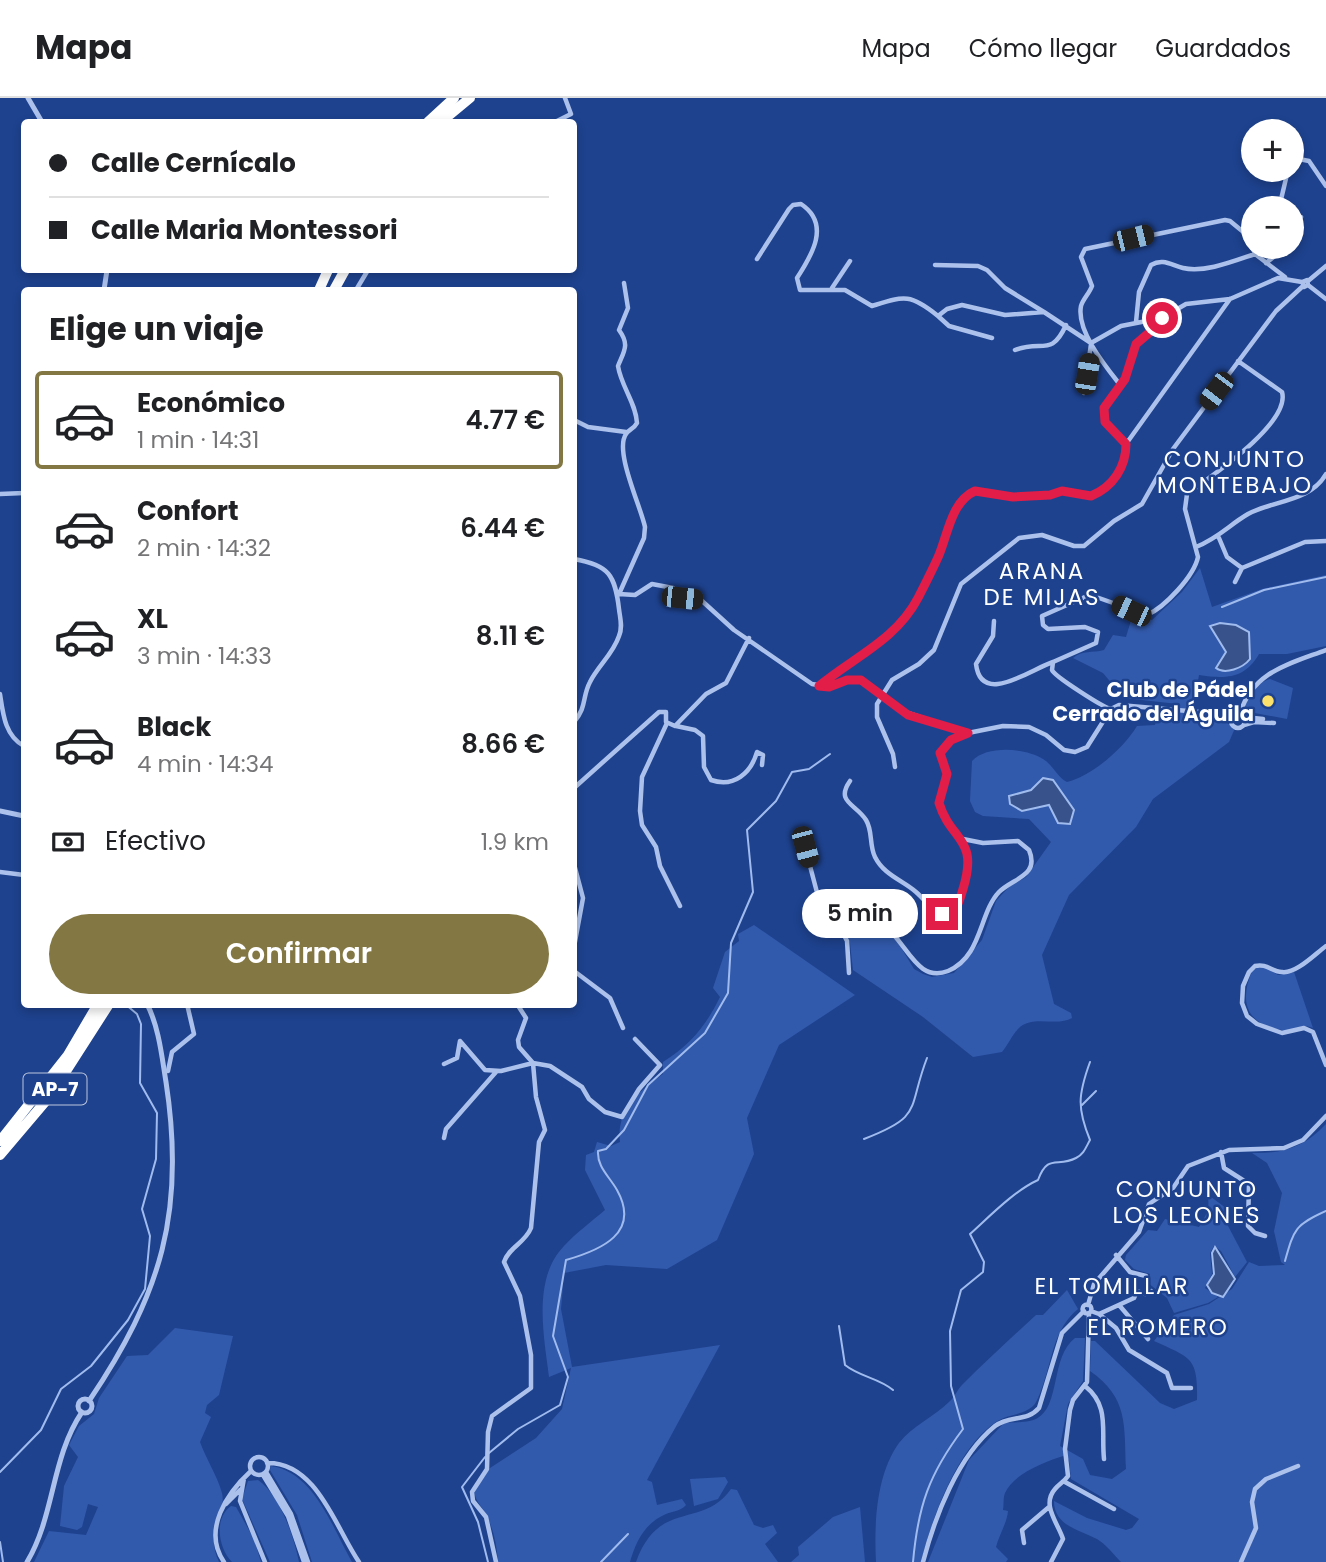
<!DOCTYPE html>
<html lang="es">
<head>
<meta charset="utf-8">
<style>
  :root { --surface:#fff; --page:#f2f2f2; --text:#202124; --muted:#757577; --line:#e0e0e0; --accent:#837844 }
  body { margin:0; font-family:Poppins,sans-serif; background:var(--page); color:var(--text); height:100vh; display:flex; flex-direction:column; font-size:26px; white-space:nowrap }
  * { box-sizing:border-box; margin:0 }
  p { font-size:23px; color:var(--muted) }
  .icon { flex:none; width:38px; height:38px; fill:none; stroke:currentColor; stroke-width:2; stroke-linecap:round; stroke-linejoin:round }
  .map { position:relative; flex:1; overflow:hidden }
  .panel { position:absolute; left:21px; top:189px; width:556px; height:721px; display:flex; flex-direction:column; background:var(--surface); border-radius:7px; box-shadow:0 4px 10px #0003 }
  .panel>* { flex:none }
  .guide { position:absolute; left:21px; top:21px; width:556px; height:154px; border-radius:7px; box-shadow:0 4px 10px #0003; display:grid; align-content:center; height:154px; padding:0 28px; background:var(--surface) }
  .buttons { position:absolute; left:1241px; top:21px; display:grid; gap:14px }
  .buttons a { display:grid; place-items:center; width:63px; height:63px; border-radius:50%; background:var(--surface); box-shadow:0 4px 10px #0003; font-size:35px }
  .end { position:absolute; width:32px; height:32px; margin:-16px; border:9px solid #e11d48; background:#fff; box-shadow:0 0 0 4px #fff }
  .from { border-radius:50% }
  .bubble { position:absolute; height:49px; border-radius:24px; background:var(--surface); box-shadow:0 4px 10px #0003; font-size:23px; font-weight:600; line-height:49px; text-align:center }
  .car { position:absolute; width:21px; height:42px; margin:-21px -10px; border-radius:9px; box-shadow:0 0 5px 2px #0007; background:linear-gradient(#222 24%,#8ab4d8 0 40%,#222 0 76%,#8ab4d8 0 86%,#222 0) }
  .guide b { display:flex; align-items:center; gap:24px; height:66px; font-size:26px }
  .guide b+b { border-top:2px solid var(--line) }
  .guide i { width:18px; height:18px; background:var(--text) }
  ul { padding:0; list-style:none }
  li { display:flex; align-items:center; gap:21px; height:98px; margin:0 14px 10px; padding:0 14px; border:4px solid transparent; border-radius:7px }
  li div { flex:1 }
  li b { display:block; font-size:26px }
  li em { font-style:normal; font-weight:600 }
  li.on { border-color:var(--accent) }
  li>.icon { width:63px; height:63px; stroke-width:1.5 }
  h2 { padding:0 28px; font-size:32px; line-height:84px }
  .pay { display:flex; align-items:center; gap:18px; height:77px; padding:0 28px; font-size:26px }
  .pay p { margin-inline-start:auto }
  .action { display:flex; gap:14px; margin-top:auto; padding:14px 28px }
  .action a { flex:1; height:80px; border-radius:42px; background:var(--accent); color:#fff; font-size:28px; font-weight:600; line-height:80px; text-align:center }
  header { display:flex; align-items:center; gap:42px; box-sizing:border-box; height:98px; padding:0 35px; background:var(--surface); border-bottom:2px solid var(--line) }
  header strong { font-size:33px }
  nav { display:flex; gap:38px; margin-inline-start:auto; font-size:24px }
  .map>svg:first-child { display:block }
</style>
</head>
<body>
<header>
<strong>Mapa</strong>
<nav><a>Mapa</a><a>Cómo llegar</a><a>Guardados</a></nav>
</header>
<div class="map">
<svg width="1326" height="1464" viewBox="0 0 1326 1464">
  <rect width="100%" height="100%" fill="#1e428e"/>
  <path fill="#325aac" d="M 1200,470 L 1212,509 L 1262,491 L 1326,477 L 1326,548 L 1287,556 L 1259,556 C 1245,581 1225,581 1199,577 L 1192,617 L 1224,623 L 1235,630 L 1229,644 L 1153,701 L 1136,729 L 1069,797 L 1042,857 L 1054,906 L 1071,915 L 1072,920 C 1057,929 1031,916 1018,931 C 1012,937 1008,947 1002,954 L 973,959 L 923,919 L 853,872 L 850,845 L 840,821 L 842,818 L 859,818 L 881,826 L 894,838 L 914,871 L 923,876 L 932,879 L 954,875 L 982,842 L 996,803 L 1009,789 L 1026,779 L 1051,744 L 1029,721 L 983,718 L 975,714 L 970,703 L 972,663 C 987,647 1026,650 1043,661 C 1053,667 1057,679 1067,684 C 1092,678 1124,650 1137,628 L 1155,627 L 1156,619 L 1175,620 L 1178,606 L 1124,600 L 1103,575 L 1073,560 C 1082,552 1093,555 1104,552 L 1113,537 L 1126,539 L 1132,519 L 1152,522 L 1182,494 Z
    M 1270,581 L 1293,590 L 1287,621 L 1244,613 C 1247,599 1256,585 1270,581 Z
    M 754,827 L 855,897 L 779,947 L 747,1020 L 754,1056 L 717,1142 L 667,1171 L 606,1167 L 564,1175 L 561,1211 L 572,1269 L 720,1247 L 647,1382 L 652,1384 L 657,1407 L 682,1401 L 686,1407 C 681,1413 673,1413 666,1416 C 645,1425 636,1443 630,1464 L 498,1464 C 497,1448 494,1433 487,1418 C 482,1408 476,1405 474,1393 L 490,1370 L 536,1340 L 562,1311 L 571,1270 L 549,1279 C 544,1238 532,1181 564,1148 C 576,1135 591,1124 605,1112 L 585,1072 L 586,1057 L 594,1054 L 597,1044 L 611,1048 L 620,1044 C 616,1012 639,993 663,976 L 663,964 C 690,947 706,928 720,899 L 713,890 L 725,854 L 739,843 L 738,836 Z
    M 1257,870 L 1266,870 L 1278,877 L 1294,874 L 1313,930 C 1300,924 1294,935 1282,932 C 1246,926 1239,904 1252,873 Z
    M 1326,1026 L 1326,1464 L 1121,1464 C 1114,1457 1106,1446 1097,1441 C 1080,1432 1054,1428 1054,1403 L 1087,1420 L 1126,1432 L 1132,1430 L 1139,1421 L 1071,1381 L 1069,1362 L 1063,1358 C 1045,1364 1014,1375 1005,1395 C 1003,1399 1004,1407 1003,1412 L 1008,1413 C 1007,1425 999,1437 996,1449 L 1008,1461 L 1006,1464 L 928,1464 L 969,1362 L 1004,1325 C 1014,1324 1028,1325 1036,1321 C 1061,1309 1050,1259 1075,1240 L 1085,1240 L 1083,1283 L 1068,1306 L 1060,1348 L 1083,1361 L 1090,1377 L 1112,1381 L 1126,1371 C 1124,1328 1129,1300 1090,1273 L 1091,1243 L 1095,1243 L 1160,1305 L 1174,1311 L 1197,1302 C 1198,1259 1191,1260 1154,1243 L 1174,1217 L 1209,1206 L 1232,1191 L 1249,1164 L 1259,1168 L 1285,1167 L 1281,1164 L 1274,1133 L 1282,1095 L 1267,1065 L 1252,1055 C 1282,1056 1305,1049 1326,1026 Z
    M 1207,1096 L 1230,1113 L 1227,1126 L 1247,1164 L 1235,1179 L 1221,1153 L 1214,1148 L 1210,1155 L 1212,1176 L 1205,1190 L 1218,1199 L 1208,1205 L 1174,1215 L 1167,1200 L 1148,1185 L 1150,1176 L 1134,1171 L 1125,1162 L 1126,1157 L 1148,1132 L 1157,1133 L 1165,1121 L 1199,1129 C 1206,1118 1211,1109 1207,1096 Z
    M 1067,1192 L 1078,1211 C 1054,1231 1053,1258 1043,1287 C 1041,1292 1038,1302 1034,1307 C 1023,1318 1009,1315 996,1324 C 957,1350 932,1420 921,1464 L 876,1464 C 874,1426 876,1377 899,1345 C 912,1328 934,1319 949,1304 C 955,1299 957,1292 962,1287 C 986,1263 1011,1240 1036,1217 L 1043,1217 Z
    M 175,1230 L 233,1238 L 219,1297 L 207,1307 L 205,1315 L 211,1319 L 200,1344 C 206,1361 217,1377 222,1395 C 227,1416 204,1433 219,1464 L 34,1464 L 49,1433 L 86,1437 L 98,1409 L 88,1406 L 82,1429 L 77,1432 L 60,1428 L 64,1388 L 78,1359 L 69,1347 L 79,1328 L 94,1316 L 99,1300 L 127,1258 L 148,1257 Z
    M 271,1368 C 314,1374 333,1431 352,1464 L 312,1464 L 297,1417 L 270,1372 Z
    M 725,1379 L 728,1384 L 718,1401 L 694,1408 L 690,1381 Z
    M 258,1382 C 280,1397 294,1439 299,1464 L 270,1464 L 242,1401 L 248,1383 Z
    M 731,1391 L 737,1392 L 754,1427 L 763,1430 L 773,1427 L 777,1435 L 765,1446 L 778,1464 L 636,1464 C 659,1400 702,1432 731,1391 Z
    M 231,1408 L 236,1409 L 254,1441 L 261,1464 L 232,1464 C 219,1451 213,1421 231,1408 Z
    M 860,1409 L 865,1464 L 791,1464 L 799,1457 L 798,1449 L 833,1419 Z"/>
  <path fill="#38538b" stroke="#a0bbee" stroke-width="2" d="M 1220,525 L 1236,527 L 1249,534 L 1250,561 C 1243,570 1225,577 1216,570 L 1226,554 L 1210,528 Z
    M 1043,680 L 1053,682 L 1074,712 L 1070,726 L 1058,725 L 1049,707 L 1022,713 L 1010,706 L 1009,698 L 1031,692 Z
    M 1215,1149 L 1235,1181 L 1223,1199 L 1212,1195 L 1207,1187 L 1214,1176 L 1212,1155 Z"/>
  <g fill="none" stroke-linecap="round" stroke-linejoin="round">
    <path stroke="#a0bbee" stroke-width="2" d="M 1222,509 L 1264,492 L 1326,479
      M 1082,1007 L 1096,993
      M 864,1041 C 924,1018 907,1012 927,960
      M 1285,1163 C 1294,1131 1295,1127 1326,1113
      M 839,1228 L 845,1267 C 860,1279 879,1280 893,1292
      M 489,1355 L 518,1331 L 560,1307 L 568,1279 L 553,1238 L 566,1162 C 601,1152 641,1135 617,1092 C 609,1078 597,1069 598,1053 L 606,1051 L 624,1032 L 648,987 L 705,935 L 728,895 L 731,845 L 753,794 L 747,732 L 776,703 L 792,674 L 809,671 L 830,656
      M 485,1359 L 462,1389 L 478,1424 L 488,1464
      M 0,1374 L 41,1332 L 61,1291 L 91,1268 L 128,1222 L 145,1191 L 150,1138 L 142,1111 L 156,1061 L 157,1015 L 140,985 L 141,926 L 137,916 L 125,906
      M 0,1444 L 3,1464
      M 601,1464 L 628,1436
      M 913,1464 C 918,1408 929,1376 963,1331 L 951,1288 L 950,1233 L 961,1192 L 983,1174 L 984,1164 L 970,1136 C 990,1118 1014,1093 1038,1082 C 1048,1055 1057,1070 1076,1060 C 1084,1056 1086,1049 1090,1042 C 1077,1010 1078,997 1090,964"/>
    <path stroke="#acc2ed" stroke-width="4.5" d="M 474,24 L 505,24
      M 555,24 L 571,16 L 565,0
      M 1292,67 L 1299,61 L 1309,63 L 1326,88
      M 1279,110 L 1288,72
      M 1247,137 L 1255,156 L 1285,179
      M 1292,140 L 1301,119
      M 757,161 L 789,111 L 793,107 L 801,106 C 831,126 812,157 797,180 L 800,192 L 845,192 L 872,208 C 904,198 910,195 938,218 L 947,211 L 962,207 L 1005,217 L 1044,214 L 1091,245 L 1121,228 L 1162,220 L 1186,206 L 1230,201 L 1278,180 L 1302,184
      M 1266,165 L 1286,149
      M 935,167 L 978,168 L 987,172 L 1005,190 L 1044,214
      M 1308,183 L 1326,168
      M 624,185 L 628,210 L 619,232 C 630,247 624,253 618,268 C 621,288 636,305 637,325 C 634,331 628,332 626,336 C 614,353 641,409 645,429 L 644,440 L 619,496 L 635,497 L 652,486 L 673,490 L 682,500 L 701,502 L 734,532 L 812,586 L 829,589 L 847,582 L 861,582 L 899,612 L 968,635 L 1003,628 L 1029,629 L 1046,637 L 1064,652 L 1075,654 L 1087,649 L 1111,611 L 1119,607 L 1234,617
      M 1308,187 L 1304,189 L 1302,184 L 1307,182 L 1308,187 L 1326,201
      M 832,190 L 850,163
      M 356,192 L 368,172
      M 938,218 L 949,228 L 992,240
      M 1136,224 L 1139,194 L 1151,167 C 1163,160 1171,167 1183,170 C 1205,175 1234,163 1255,156
      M 1015,252 C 1042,241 1051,260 1066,227
      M 1121,288 C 1106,269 1076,233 1081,208 C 1083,201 1089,196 1092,188 L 1081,159 L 1085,151 L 1225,122 L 1230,123 L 1247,137 L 1253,135
      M 1084,295 L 1091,246
      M 574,322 L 588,329 L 626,334
      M 1126,346 L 1105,324 L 1104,310 L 1125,281 L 1136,246 L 1157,228 L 1162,220
      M 0,396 L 24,395
      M 1219,440 L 1227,459 L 1242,470 L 1305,444 L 1326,443
      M 1196,449 C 1220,439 1229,427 1248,416 C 1274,402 1310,404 1326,376
      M 574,461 C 609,467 615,477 619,511 C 620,520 623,529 619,538 C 613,556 598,568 590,584 C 582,599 587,609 574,624
      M 1235,484 L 1242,470
      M 994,523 L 993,538 L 976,566 C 981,609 1031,571 1053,564
      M 820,588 C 854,559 897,541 918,500 C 926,486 934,471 940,456 C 948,435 952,403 975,393 L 1013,399 L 1050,397 L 1062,392 L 1091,398 C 1113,389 1126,369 1126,346 L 1230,201
      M 0,596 C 3,616 5,638 24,648
      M 1111,611 C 1104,610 1054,578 1052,572 L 1053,564 L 1096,545 L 1098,534 L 1085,529 L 1048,531 L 1043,527 L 1042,518 L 1085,499 L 1099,500 L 1147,517 C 1165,509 1194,478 1198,459 L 1185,411 L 1187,396 C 1210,379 1291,325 1282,294 L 1238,263
      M1231 623a7 7 0 1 1 14 0a7 7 0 1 1-14 0Z
      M 1240,616 C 1252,574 1289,566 1326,552
      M 1244,619 L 1263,621
      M 667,625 L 642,679 L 640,713 L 642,727 L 656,749 L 660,768 L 680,808
      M 1244,627 L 1254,624 L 1274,625
      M 676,628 L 695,632 L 703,638 L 704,669 L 711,682 C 734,690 751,675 757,654 L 763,657 L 762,667
      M 895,669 L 893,656 L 877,619 L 877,606 L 892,582 L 919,566 L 934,552 L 961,486 L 1019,440 L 1042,437 L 1074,448 L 1084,448 L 1114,423 L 1142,406 L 1173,351 L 1276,213 L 1303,188
      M 850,683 C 835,704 856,706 866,722 C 873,733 869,747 875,759 C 884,777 902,782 916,794 C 923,800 929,808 936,814 L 950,815 C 958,809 960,801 963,791 C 979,740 951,744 939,705 L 947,676 L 941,655 L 951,642 L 967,635
      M 574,690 L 659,614 L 666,614 L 666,624 L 675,628 L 706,596 L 726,585 L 749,540
      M 805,749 L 819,802 L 834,817 C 904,799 903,891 948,873 C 982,859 979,815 999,794 C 1013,780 1040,778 1029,752 L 1018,743 L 983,745 L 963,741
      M 574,766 L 583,800 L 574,849
      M 0,774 L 24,777
      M 834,817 L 847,843 L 849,875
      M 1326,848 C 1315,856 1296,876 1282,874 C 1272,874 1267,865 1255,868 L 1249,874 L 1243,888 L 1242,905 L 1247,918 L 1257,926 L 1282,935 L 1304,930 L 1313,934 L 1326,967
      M 574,873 L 610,900 L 623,930
      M 444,966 L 457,960 L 460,943 L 485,972 L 501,973 L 533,965 L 550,968 L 582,989 L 589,1001 L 605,1014 L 622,1019 L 639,991 L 660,967 L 635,941
      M 168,973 L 172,954 L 194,936 L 187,906
      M 444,1040 L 446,1031 L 496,974
      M 1221,1054 L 1224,1070 L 1249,1086 L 1248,1128 L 1255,1135 L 1265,1138
      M 1116,1157 L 1130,1174 L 1146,1178
      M1082.5 1211a4.5 4.5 0 1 1 9 0a4.5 4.5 0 1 1-9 0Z
      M 1088,1207 L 1094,1186 L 1139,1134 L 1149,1106 L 1173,1090 L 1188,1068 L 1229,1052 L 1284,1050 L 1303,1042 L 1326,1018
      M 1119,1207 L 1148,1241
      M 1091,1213 L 1099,1216 L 1134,1200 L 1137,1193 L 1145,1196 L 1151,1193
      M 1099,1216 L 1116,1230 L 1129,1252 L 1167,1275 L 1172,1290 L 1191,1290
      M 1085,1288 C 1110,1308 1101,1332 1104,1361
      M250 1368a9 9 0 1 1 18 0a9 9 0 1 1-18 0Z
      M 267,1365 C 317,1364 336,1431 359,1464
      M 266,1374 L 291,1416 L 308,1464
      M 263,1377 L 288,1418 L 304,1464
      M 244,1380 L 240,1403 L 265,1464
      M 1065,1384 L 1114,1411
      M 226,1406 L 240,1392
      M 1024,1445 L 1022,1432 L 1049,1409
      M 224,1464 C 202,1432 227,1395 251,1373
      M 496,1464 L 486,1419 L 473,1403 L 472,1394 L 487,1371 L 488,1334 L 492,1318 L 531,1290 L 531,1257 L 520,1198 L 504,1164 C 509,1149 525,1145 531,1130 L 539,1044 L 545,1032 L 536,999 L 533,965 L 519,949 L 518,942 L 526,920 L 517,906
      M 923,1464 C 935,1418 958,1358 995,1328 C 1009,1317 1027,1324 1039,1310 L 1062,1235 L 1084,1213
      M 1051,1464 L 1063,1441 C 1058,1425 1041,1407 1055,1391 C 1059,1386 1064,1384 1068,1378 L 1065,1351 L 1070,1312 L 1073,1302 L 1087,1284 L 1089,1215
      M 1241,1464 L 1256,1430 L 1252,1404 L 1255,1391 L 1266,1381 L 1298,1368"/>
    <path stroke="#acc2ed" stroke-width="5" d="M 28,0 L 42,24
      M 104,192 L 107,172
      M 0,713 L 24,718
      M78 1308a7 7 0 1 1 14 0a7 7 0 1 1-14 0Z
      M 89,1303 C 161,1196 186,1114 166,984 C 162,960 159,929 147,906
      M 27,1464 C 55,1417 51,1360 82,1314"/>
    <path stroke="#fff" stroke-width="10" d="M 428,24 L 454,0
      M 441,24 L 470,0
      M 319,192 L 328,172
      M 334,192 L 345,172
      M 0,1043 L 68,957 L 98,906
      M 0,1057 L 50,998 L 109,906"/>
  </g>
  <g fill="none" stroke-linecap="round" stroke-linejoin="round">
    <path stroke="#e11d48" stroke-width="9" d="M 942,816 L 950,815 C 958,809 960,801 963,791 C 979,739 951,744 939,705 L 947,676 L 940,655 L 951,642 L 968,635 L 908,617 L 861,582 L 847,582 L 829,589 L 819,588 C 854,559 896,542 918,500 C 925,486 933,471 939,457 C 948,435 952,403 975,393 L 1013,399 L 1050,397 L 1062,393 L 1091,398 C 1113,389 1126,369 1126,346 L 1105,324 L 1104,310 L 1125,281 L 1136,246 L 1157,228 L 1162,220"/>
  </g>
  <circle fill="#fce26c" stroke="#1e428e" stroke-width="2.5" cx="1268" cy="603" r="7"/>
  <g text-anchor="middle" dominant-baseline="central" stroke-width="5" stroke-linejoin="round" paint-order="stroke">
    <rect fill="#1e428e" stroke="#bcc6dd" stroke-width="2" x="23.5" y="975.5" width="63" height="31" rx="5"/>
    <g font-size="19" font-weight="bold" fill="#fff">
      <text x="55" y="991">AP-7</text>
    </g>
    <g font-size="21" font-weight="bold" fill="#fff" stroke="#1e428e" text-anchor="end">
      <text x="1254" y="591">Club de Pádel<tspan x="1254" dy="24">Cerrado del Águila</tspan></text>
    </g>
    <g font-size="23" letter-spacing="2" fill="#fff" stroke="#1e428e">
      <text x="1235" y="361">CONJUNTO<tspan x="1235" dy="26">MONTEBAJO</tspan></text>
      <text x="1042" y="473">ARANA<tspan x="1042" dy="26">DE MIJAS</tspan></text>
      <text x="1187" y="1091">CONJUNTO<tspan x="1187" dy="26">LOS LEONES</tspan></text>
      <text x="1112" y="1188">EL TOMILLAR</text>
      <text x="1158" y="1229">EL ROMERO</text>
    </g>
  </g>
</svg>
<div class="buttons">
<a>+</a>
<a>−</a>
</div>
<i class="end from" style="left:1162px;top:220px"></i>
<i class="end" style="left:942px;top:816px"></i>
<div class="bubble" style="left:802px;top:791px;width:116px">5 min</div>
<i class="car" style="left:1133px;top:140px;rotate:76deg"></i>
<i class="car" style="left:1087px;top:276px;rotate:9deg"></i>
<i class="car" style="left:1216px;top:293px;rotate:217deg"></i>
<i class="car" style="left:682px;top:500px;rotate:96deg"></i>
<i class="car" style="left:1131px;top:513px;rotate:295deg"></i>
<i class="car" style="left:805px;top:749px;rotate:165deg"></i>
<div class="guide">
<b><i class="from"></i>Calle Cernícalo</b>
<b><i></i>Calle Maria Montessori</b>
</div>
<section class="panel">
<h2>Elige un viaje</h2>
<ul>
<li class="on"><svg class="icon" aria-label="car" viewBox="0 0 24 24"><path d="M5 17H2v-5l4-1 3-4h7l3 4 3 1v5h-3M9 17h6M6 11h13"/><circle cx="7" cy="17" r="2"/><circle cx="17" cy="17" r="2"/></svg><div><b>Económico</b><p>1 min · 14:31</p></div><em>4.77 €</em></li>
<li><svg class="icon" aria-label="car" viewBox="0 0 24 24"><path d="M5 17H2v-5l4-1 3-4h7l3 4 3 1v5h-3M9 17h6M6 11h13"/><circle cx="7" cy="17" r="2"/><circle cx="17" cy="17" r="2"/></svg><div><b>Confort</b><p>2 min · 14:32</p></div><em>6.44 €</em></li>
<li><svg class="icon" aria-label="car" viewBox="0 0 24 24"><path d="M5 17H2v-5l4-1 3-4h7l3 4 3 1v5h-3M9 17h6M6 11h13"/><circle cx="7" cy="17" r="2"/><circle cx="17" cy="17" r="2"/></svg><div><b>XL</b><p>3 min · 14:33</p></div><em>8.11 €</em></li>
<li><svg class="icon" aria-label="car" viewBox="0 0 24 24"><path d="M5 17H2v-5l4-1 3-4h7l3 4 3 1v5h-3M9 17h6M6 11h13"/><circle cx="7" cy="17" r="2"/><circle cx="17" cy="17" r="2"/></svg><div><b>Black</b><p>4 min · 14:34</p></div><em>8.66 €</em></li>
</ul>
<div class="pay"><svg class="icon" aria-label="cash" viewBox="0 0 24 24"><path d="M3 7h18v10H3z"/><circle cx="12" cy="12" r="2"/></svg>Efectivo<p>1.9 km</p></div>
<div class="action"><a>Confirmar</a></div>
</section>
</div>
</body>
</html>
